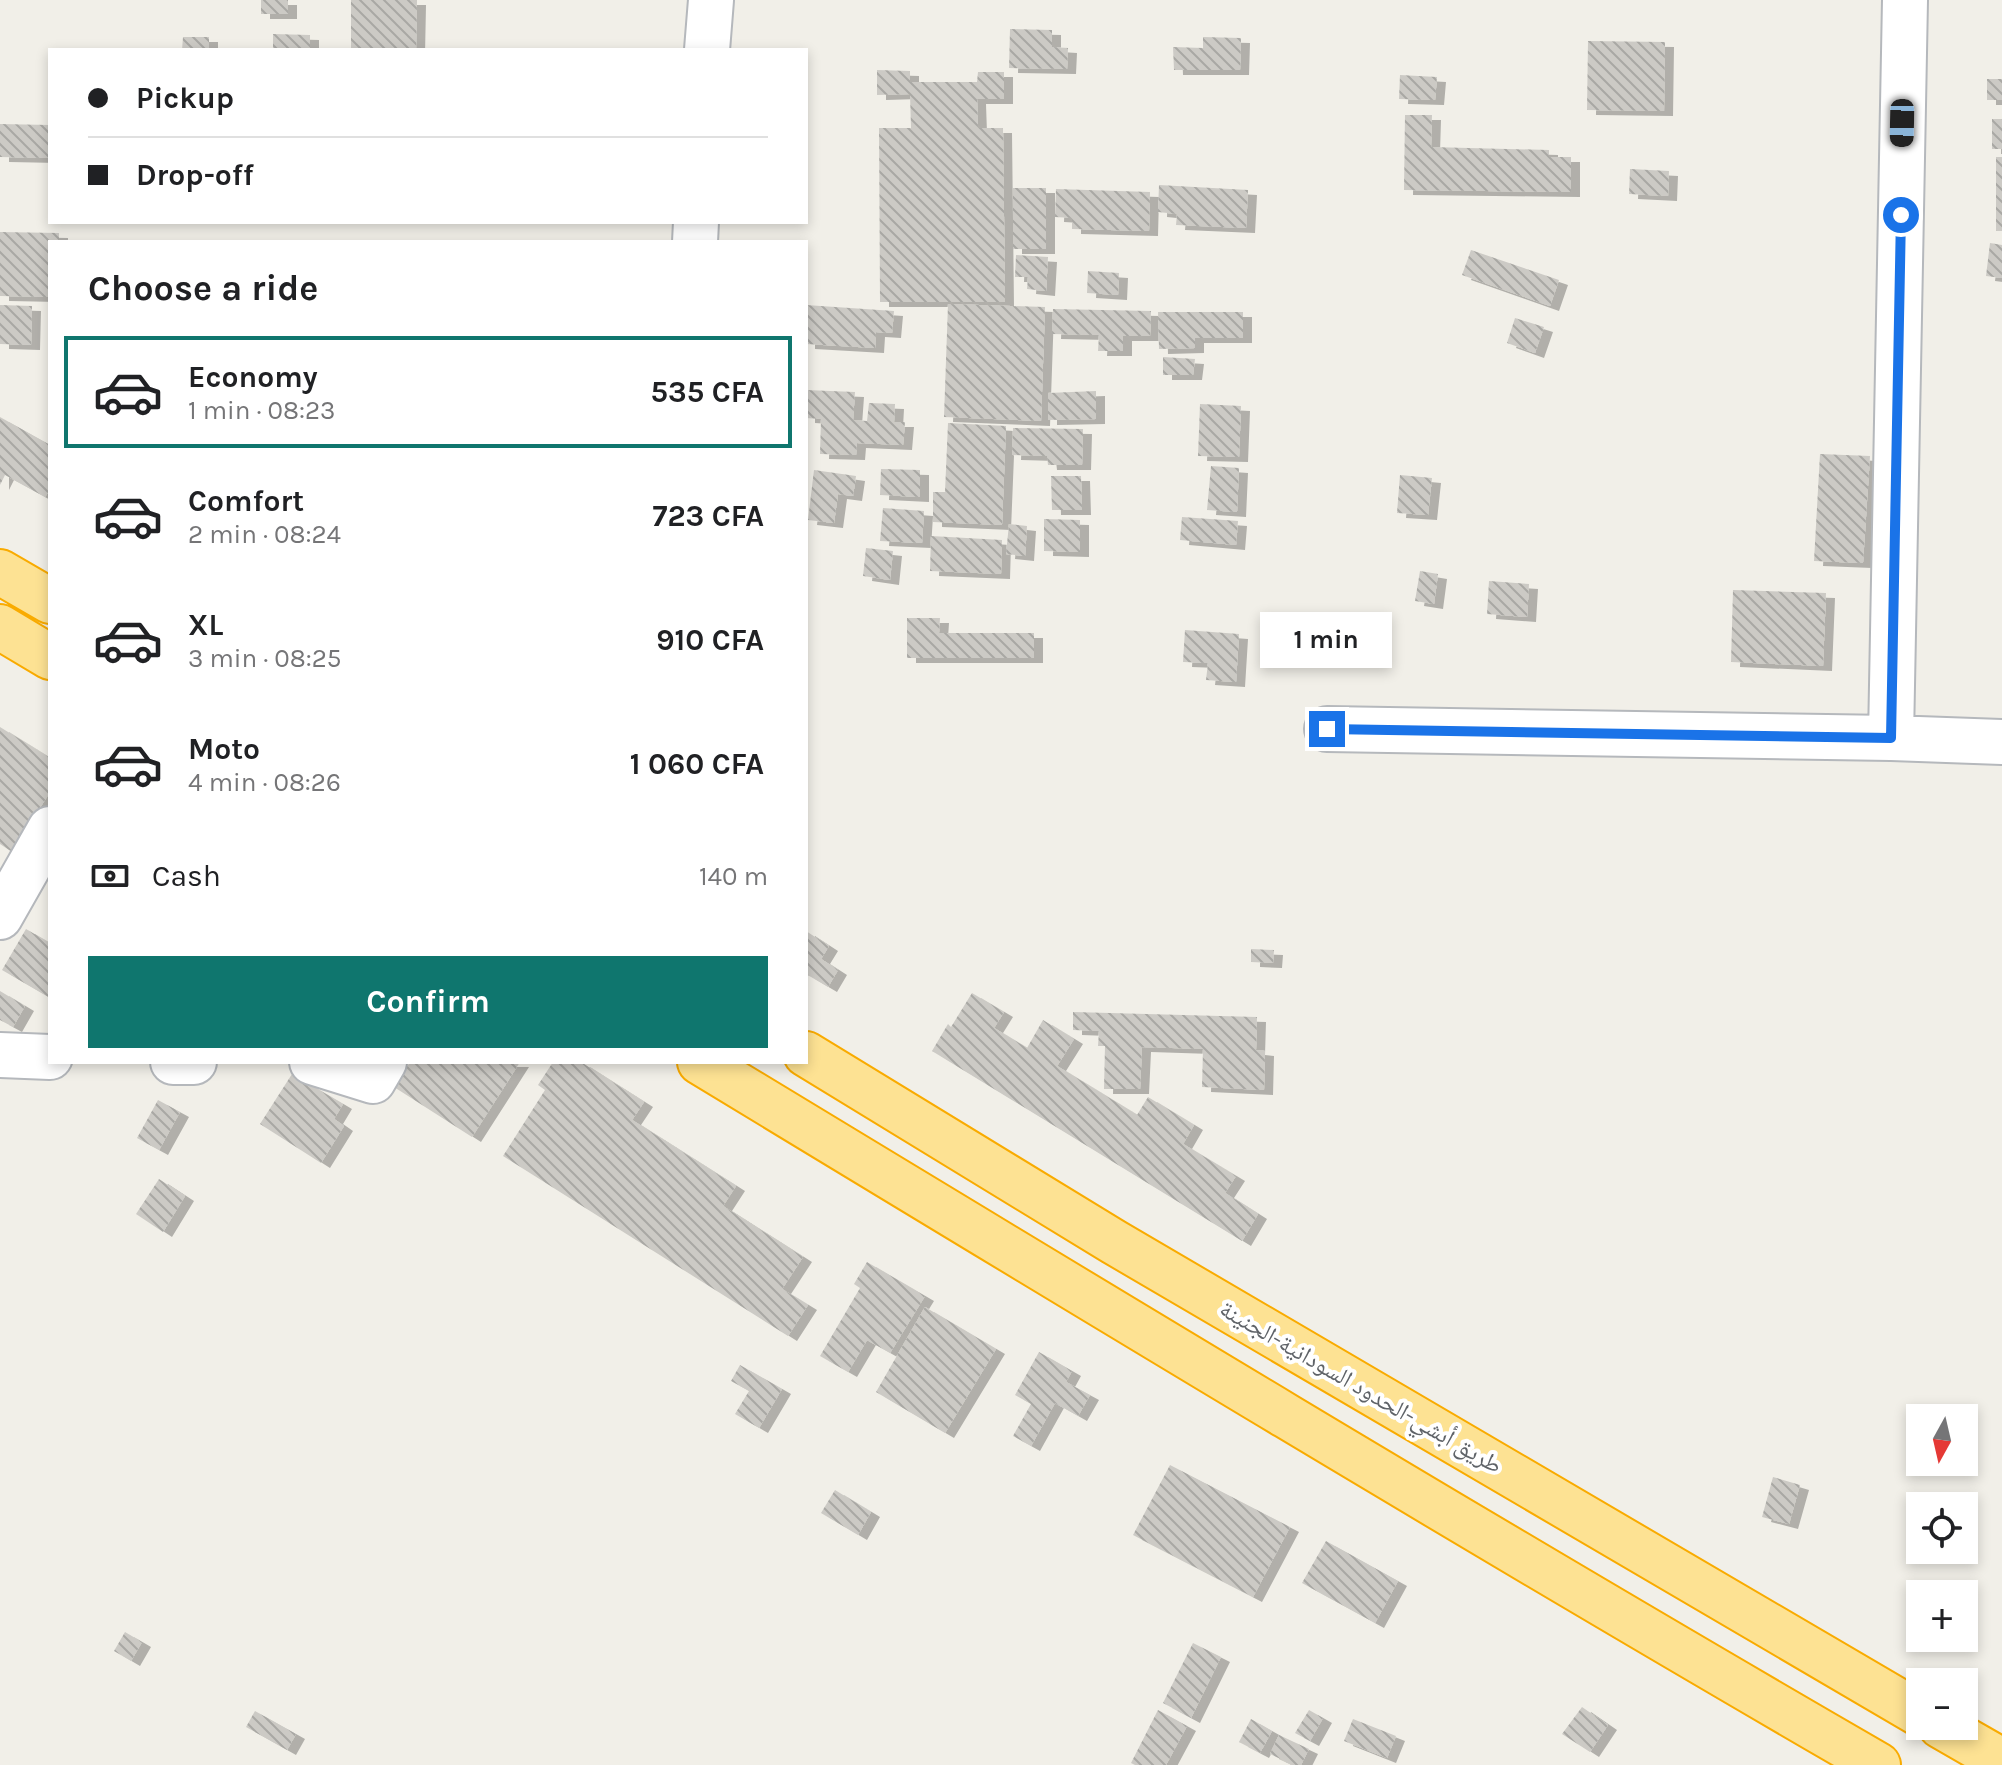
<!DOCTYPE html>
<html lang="en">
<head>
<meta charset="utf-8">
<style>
  :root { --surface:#fff; --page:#f6f6f6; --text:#202124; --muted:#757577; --line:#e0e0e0; --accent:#0f766e }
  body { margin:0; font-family:Karla,"Noto Naskh Arabic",sans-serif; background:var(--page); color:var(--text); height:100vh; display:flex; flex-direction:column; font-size:30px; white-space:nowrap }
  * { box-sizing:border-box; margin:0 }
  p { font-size:26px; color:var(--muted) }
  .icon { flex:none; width:44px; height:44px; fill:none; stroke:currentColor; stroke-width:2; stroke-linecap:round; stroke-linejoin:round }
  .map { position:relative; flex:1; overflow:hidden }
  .drawer { position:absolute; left:48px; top:240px; width:760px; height:824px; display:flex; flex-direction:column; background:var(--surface); border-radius:0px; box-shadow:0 4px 12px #0003 }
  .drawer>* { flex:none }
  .banner { position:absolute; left:48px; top:48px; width:760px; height:176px; border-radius:0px; box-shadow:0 4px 12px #0003; display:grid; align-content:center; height:176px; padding:0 40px; background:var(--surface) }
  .needle { width:52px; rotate:188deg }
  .buttons { position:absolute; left:1906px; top:1404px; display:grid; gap:16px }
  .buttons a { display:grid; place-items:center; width:72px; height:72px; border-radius:0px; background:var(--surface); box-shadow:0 4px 12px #0003; font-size:40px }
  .end { position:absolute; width:36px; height:36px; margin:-18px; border:10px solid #1a73e8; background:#fff; box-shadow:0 0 0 4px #fff }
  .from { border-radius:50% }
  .bubble { position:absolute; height:56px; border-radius:0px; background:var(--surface); box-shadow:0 4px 12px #0003; font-size:26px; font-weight:700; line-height:56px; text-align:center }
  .car { position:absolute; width:24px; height:48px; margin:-24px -12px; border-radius:10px; box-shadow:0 0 6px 2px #0007; background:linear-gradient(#222 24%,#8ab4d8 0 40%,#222 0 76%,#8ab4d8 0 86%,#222 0) }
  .banner b { display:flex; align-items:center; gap:28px; height:76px; font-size:30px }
  .banner b+b { border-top:2px solid var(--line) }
  .banner i { width:20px; height:20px; background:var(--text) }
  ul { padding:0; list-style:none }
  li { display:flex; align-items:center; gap:24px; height:112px; margin:0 16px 12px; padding:0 24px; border:4px solid transparent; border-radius:0px }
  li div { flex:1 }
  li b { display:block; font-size:30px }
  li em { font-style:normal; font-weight:700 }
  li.current { border-color:var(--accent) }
  li>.icon { width:72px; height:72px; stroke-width:1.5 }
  h2 { padding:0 40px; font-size:36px; line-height:96px }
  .pay { display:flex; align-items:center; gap:20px; height:88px; padding:0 40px; font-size:30px }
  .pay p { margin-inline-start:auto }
  .action { display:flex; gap:16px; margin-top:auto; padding:16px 40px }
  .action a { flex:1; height:92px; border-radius:0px; background:var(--accent); color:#fff; font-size:32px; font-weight:700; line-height:92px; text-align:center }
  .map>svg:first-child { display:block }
</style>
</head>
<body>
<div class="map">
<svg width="2002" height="1765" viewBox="0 0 2002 1765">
  <defs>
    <pattern id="building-back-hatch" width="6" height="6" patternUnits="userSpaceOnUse" patternTransform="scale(2)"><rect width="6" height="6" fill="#cccac5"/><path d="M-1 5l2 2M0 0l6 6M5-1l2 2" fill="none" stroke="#a9a8a4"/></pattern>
    <filter id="shadow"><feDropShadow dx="9" dy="5" stdDeviation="0" flood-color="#0004"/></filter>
  </defs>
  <rect width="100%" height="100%" fill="#f1efe8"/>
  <path fill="url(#building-back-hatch)" filter="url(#shadow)" d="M 261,0 L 288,0 L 288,14 L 261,14 Z
    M 351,0 L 417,0 L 416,50 L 351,50 Z
    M 1010,29 L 1052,30 L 1052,47 L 1068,48 L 1067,69 L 1009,68 Z
    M 273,34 L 310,35 L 310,50 L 273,50 Z
    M 183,37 L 209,37 L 209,50 L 182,50 Z
    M 1203,37 L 1241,38 L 1240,70 L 1174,70 L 1173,47 L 1203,48 Z
    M 1588,41 L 1665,42 L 1664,111 L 1587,110 Z
    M 877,70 L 910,71 L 910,82 L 977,82 L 978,72 L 1004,72 L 1004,99 L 977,99 L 978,128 L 1003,128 L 1005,302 L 880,302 L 879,128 L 911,128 L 910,94 L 877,95 Z
    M 1400,75 L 1437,77 L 1435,100 L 1399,99 Z
    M 1987,79 L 2002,79 L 2002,100 L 1987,100 Z
    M 1405,115 L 1432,115 L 1431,147 L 1549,150 L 1549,157 L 1571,157 L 1571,192 L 1404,190 Z
    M 1992,119 L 2002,119 L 2002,149 L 1992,149 Z
    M 0,124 L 50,125 L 50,158 L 0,157 Z
    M 1996,157 L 2002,157 L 2002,231 L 1996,231 Z
    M 1630,169 L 1669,171 L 1668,196 L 1629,194 Z
    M 1159,185 L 1248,190 L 1246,228 L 1176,225 L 1177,214 L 1158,212 Z
    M 1013,188 L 1046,188 L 1046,249 L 1013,249 Z
    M 1056,189 L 1150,192 L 1149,231 L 1072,229 L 1072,218 L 1055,217 Z
    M 0,232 L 59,233 L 59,242 L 50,242 L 50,297 L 0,296 Z
    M 1990,243 L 2002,245 L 2002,278 L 1986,276 Z
    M 1471,250 L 1559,280 L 1550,306 L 1462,275 Z
    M 1016,255 L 1048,257 L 1046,291 L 1027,289 L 1028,277 L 1015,277 Z
    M 1088,271 L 1119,273 L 1118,295 L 1087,293 Z
    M 948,304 L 1045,307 L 1041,421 L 944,417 Z
    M 0,305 L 32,306 L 31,345 L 0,344 Z
    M 806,305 L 894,311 L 892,333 L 876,332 L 875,348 L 806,344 Z
    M 1053,309 L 1151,311 L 1150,336 L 1123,336 L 1123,351 L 1098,351 L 1099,335 L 1052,334 Z
    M 1158,312 L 1243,312 L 1243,338 L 1195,338 L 1195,348 L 1159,349 Z
    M 1515,318 L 1544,327 L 1535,353 L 1507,343 Z
    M 1163,357 L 1195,359 L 1193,375 L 1163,375 Z
    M 806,390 L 855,392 L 853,420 L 867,421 L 869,403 L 895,404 L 894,422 L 905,422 L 903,445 L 857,443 L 856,455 L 820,454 L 821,419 L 806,418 Z
    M 1096,391 L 1096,419 L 1048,420 L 1048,393 Z
    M 1200,404 L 1241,406 L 1239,457 L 1198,456 Z
    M 0,417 L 50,445 L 50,489 L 45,497 L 5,475 L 0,485 Z
    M 948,423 L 1006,426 L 1002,525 L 933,522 L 933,492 L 945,492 Z
    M 1013,428 L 1083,429 L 1082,465 L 1048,465 L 1047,456 L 1012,455 Z
    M 1820,454 L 1870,456 L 1863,563 L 1814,561 Z
    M 1211,466 L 1239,468 L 1237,512 L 1207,510 Z
    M 881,469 L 920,470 L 920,497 L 880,495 Z
    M 814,470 L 856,476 L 853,496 L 838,494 L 834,523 L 808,520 Z
    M 1400,475 L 1432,478 L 1428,515 L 1397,513 Z
    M 1051,476 L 1081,476 L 1082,510 L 1052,510 Z
    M 883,508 L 924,511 L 922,543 L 880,541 Z
    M 1182,517 L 1238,521 L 1236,545 L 1180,540 Z
    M 1044,519 L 1080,520 L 1080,552 L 1044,551 Z
    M 1009,524 L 1027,526 L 1025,556 L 1006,554 Z
    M 931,536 L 1002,540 L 1001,574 L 930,571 Z
    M 866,548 L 893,551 L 890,580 L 863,576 Z
    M 1420,571 L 1438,574 L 1434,604 L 1415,601 Z
    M 1489,581 L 1529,584 L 1527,617 L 1487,614 Z
    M 1733,590 L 1826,593 L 1823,666 L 1731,662 Z
    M 907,618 L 940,618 L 939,633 L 1034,633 L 1034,658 L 907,658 Z
    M 1185,630 L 1239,634 L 1236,682 L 1206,680 L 1208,663 L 1183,662 Z
    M 0,727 L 50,758 L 50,792 L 12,852 L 0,844 Z
    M 26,929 L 50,943 L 50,998 L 2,970 Z
    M 806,931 L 829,946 L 821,959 L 838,970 L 828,987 L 806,974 Z
    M 1251,949 L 1274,950 L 1273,963 L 1251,962 Z
    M 0,991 L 25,1006 L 13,1027 L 0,1020 Z
    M 972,993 L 1004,1012 L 994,1028 L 1027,1048 L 1043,1020 L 1074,1039 L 1057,1066 L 1137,1115 L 1148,1097 L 1194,1125 L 1183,1144 L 1236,1176 L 1225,1193 L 1258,1214 L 1242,1241 L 932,1051 L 948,1024 L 951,1027 Z
    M 1073,1012 L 1257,1017 L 1256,1050 L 1265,1051 L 1264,1090 L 1202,1087 L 1203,1049 L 1142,1047 L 1140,1089 L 1104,1089 L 1105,1046 L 1098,1046 L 1099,1031 L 1073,1030 Z
    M 410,1062 L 520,1062 L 472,1137 L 394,1087 Z
    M 553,1062 L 581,1062 L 644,1102 L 632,1120 L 736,1186 L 723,1206 L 803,1257 L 782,1289 L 808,1305 L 788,1336 L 503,1156 L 545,1090 L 538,1085 Z
    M 292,1074 L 343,1104 L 334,1119 L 344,1126 L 321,1163 L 260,1124 Z
    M 158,1100 L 180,1112 L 159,1150 L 137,1138 Z
    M 159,1179 L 185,1196 L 163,1232 L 136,1214 Z
    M 867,1262 L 925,1296 L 890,1353 L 867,1340 L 848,1372 L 820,1356 L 860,1288 L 854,1284 Z
    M 925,1307 L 996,1349 L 945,1433 L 876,1392 Z
    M 1039,1352 L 1072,1371 L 1066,1382 L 1090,1395 L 1078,1416 L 1055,1403 L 1031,1446 L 1013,1436 L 1031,1404 L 1015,1395 Z
    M 740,1365 L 782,1389 L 759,1428 L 735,1414 L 749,1391 L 731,1381 Z
    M 1170,1465 L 1290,1527 L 1253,1597 L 1133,1535 Z
    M 1773,1477 L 1800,1485 L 1789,1524 L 1762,1517 Z
    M 835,1490 L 871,1512 L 858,1535 L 821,1513 Z
    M 1326,1541 L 1398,1581 L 1375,1623 L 1302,1583 Z
    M 125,1632 L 142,1642 L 131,1661 L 114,1651 Z
    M 1193,1643 L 1221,1657 L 1191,1718 L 1163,1703 Z
    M 1582,1707 L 1608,1725 L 1590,1752 L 1562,1734 Z
    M 1158,1710 L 1187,1726 L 1166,1765 L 1135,1765 L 1131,1763 Z
    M 1309,1710 L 1323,1718 L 1310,1741 L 1295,1733 Z
    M 255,1711 L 296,1734 L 287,1750 L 246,1727 Z
    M 1251,1719 L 1272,1731 L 1260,1753 L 1239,1742 Z
    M 1353,1719 L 1396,1736 L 1387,1758 L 1344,1741 Z
    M 1279,1735 L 1309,1749 L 1301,1765 L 1293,1765 L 1270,1754 Z"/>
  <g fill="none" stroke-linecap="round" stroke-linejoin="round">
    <defs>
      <path id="street" d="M 707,50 L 711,0
        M 695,242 L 696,222
        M 1327,729 L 1891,738 L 2002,742
        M 1891,738 L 1905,0
        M 0,917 L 50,829
        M 0,1055 L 50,1057
        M 173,1062 L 194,1062
        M 312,1062 L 373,1081 L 384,1062"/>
      <path id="highway" d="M 0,572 L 50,601
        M 0,627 L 50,657
        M 806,1054 L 1114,1242 L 1920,1714
        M 700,1062 C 1091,1299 1482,1536 1878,1765
        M 1941,1726 L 2002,1761"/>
    </defs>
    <use href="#street" stroke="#b5b8bc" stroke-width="48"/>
    <use href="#highway" stroke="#f9ab00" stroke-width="48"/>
    <use href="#street" stroke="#fff" stroke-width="44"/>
    <use href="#highway" stroke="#fde293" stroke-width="44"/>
  </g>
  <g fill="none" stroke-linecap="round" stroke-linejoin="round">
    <path stroke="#1a73e8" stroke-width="10" d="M 1327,729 L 1891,738 L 1901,215"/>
  </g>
  <g text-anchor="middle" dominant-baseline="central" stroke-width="8" stroke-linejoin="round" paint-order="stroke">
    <g font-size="24" fill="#5f6368" stroke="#fff">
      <text transform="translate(1361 1387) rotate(30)">طريق أبشي-الحدود السودانية-الجنينة</text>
    </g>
  </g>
</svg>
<div class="buttons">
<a><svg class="needle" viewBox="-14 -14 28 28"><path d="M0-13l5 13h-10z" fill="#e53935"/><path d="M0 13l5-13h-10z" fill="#757577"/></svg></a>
<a><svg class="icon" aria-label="locate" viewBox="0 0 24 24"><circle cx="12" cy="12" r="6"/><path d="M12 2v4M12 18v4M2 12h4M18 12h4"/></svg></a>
<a>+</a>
<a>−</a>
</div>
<i class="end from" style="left:1901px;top:215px"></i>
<i class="end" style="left:1327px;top:729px"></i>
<div class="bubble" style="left:1260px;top:612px;width:132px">1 min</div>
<i class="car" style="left:1902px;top:123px;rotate:181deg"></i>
<div class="banner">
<b><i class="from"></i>Pickup</b>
<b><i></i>Drop-off</b>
</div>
<section class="drawer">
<h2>Choose a ride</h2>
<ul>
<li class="current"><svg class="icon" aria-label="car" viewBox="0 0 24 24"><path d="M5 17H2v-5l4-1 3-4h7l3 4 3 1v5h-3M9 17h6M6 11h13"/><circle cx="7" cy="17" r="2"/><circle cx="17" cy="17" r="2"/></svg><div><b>Economy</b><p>1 min · 08:23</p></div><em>535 CFA</em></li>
<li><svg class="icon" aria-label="car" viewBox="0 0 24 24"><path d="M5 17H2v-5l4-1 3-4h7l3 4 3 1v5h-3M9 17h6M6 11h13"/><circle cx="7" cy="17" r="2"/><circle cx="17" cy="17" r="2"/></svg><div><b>Comfort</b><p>2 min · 08:24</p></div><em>723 CFA</em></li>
<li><svg class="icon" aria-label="car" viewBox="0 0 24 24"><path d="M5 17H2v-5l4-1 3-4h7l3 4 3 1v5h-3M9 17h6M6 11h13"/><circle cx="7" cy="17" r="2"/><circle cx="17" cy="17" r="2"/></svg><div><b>XL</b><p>3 min · 08:25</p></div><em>910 CFA</em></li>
<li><svg class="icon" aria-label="car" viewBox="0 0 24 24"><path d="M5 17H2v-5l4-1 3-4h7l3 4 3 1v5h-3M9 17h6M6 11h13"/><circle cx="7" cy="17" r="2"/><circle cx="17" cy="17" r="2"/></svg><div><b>Moto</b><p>4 min · 08:26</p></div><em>1 060 CFA</em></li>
</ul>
<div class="pay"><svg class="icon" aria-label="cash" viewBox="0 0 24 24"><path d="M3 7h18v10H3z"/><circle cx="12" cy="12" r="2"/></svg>Cash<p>140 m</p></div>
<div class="action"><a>Confirm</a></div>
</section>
</div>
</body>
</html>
